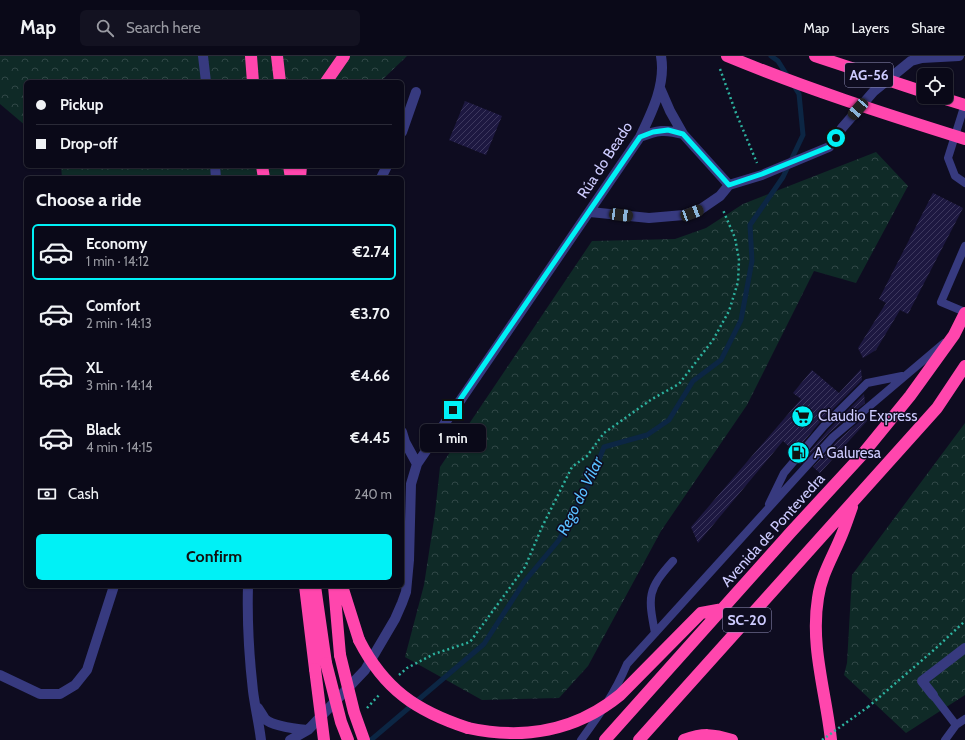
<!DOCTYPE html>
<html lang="en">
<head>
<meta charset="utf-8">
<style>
  :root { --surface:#0a0918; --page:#131221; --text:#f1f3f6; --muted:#999aa2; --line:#2a2a37; --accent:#00f1f6 }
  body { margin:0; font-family:Cabin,sans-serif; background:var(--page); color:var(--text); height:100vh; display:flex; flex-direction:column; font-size:15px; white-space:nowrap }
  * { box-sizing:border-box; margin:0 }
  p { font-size:13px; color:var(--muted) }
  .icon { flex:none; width:22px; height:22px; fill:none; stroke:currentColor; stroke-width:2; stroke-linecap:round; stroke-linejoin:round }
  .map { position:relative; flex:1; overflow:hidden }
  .panel { position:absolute; left:24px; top:120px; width:380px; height:412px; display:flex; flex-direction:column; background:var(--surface); border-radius:6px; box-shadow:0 1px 3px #0004,0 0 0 1px var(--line) }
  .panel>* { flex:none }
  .hud { position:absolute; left:24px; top:24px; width:380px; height:88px; border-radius:6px; box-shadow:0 1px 3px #0004,0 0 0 1px var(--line); display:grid; align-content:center; height:88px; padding:0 12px; background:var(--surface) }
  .buttons { position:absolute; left:917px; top:12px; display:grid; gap:8px }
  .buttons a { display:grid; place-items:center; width:36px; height:36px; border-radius:6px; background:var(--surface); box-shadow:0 1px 3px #0004,0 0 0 1px var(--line); font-size:20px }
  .end { position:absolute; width:18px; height:18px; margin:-9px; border:5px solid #00f1f6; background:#111; box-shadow:0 0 0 2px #111 }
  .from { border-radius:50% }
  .bubble { position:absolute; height:28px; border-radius:6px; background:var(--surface); box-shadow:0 1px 3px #0004,0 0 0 1px var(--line); font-size:13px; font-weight:800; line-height:28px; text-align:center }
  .car { position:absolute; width:12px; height:24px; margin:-12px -6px; border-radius:5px; box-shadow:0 0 3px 1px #0007; background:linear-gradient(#222 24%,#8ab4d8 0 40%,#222 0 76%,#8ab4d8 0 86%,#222 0) }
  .hud b { display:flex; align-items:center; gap:14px; height:38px; font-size:15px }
  .hud b+b { border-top:1px solid var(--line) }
  .hud i { width:10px; height:10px; background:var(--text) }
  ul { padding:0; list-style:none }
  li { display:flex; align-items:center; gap:12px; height:56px; margin:0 8px 6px; padding:0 4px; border:2px solid transparent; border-radius:6px }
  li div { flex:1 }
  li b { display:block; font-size:15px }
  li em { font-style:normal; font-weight:800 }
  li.active { border-color:var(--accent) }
  li>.icon { width:36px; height:36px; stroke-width:1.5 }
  h2 { padding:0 12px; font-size:18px; line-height:48px }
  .pay { display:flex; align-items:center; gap:10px; height:44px; padding:0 12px; font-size:15px }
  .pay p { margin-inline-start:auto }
  .cta { display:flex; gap:8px; margin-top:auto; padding:8px 12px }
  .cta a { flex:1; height:46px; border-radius:6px; background:var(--accent); color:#111; font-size:16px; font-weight:800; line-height:46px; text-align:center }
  header { display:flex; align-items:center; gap:24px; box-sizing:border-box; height:56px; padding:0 20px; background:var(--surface); border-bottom:1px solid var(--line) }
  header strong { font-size:19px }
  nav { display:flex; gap:22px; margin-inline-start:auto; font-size:14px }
  .search { width:280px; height:36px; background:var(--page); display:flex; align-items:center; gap:10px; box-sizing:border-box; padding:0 14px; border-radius:6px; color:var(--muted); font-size:15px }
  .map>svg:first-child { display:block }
</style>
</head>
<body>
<header>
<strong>Map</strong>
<div class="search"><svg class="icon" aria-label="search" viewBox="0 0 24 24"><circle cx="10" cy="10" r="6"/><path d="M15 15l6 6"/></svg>Search here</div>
<nav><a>Map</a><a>Layers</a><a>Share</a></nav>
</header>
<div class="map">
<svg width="965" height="684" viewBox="0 0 965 684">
  <defs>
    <pattern id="forest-crowns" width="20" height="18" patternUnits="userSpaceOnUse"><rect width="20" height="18" fill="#0f2a27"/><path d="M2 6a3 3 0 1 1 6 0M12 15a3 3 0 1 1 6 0" fill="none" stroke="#314847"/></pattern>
    <pattern id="building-hatch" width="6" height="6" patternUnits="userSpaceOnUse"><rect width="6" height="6" fill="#1d1841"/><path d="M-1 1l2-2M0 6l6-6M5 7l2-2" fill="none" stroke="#3d385e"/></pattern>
  </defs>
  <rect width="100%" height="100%" fill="#0e0c20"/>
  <path fill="url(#forest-crowns)" d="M 0,0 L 407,0 L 380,26 L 26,26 L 26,70 L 0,48 Z
    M 876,96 L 908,130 L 856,227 L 814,215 L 747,349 L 661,475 L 588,610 L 559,642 L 482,644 L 405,601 L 424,529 L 435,457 L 440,411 L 592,185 L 675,183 L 706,172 L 743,148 Z
    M 61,110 L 308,110 L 300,122 L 62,122 Z
    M 965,367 L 965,639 L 906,677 L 844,619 L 847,607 L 852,519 Z"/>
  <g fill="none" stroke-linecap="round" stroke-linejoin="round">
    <path stroke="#0c2644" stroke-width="5" d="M 771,0 L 778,5 L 788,21
      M 371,684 L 484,588 L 524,526 L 559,484 L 590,426 L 604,391 L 647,379 L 669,364 L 693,325 L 721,304 L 741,264 L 752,205 L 750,169 L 783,121 L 803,79 L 799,38 L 793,28"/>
  </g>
  <path fill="url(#building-hatch)" d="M 465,45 L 502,60 L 486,99 L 449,84 Z
    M 933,137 L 963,152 L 908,258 L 900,254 L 876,294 L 863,302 L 858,292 L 886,247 L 879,243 Z
    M 861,313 L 862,324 L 820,366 L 795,396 L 783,385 L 698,487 L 691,471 L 801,343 L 793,337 L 812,314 L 839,337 Z
    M 864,338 L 865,347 L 829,377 L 805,404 L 803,403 L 828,374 Z
    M 866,360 L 867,365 L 820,417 L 813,411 L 837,385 Z"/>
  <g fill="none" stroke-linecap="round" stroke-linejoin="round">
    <path stroke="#2db29f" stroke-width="2.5" stroke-dasharray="2 3" stroke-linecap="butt" d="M 720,13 L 736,57 L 757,107
      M 399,619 L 407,612 L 434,598 L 470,586 L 525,511 L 542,471 L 572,411 L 587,400 L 604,377 L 652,343 L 679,328 L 713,284 L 729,255 L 738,226 L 739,204 L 735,182 L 723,154
      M 868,651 L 935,593 L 965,565
      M 367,652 L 380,638"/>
    <path stroke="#373a7f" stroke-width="8" d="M 965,48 L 948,102 L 955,120 L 965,127
      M 965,190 L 941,246 L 965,256
      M 769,448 L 784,417 L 824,370 L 867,327 L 902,320
      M 655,577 C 648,540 647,534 673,505
      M 933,639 L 956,669 L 965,663
      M 581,684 C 600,658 615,637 627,608 L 833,381 L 944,287
      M 945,684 L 956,669"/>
    <path stroke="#373a7f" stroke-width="10" d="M 203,0 L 206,26
      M 660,32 L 670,55 L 683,78 L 729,129
      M 402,76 L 416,36
      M 640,81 C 657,74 665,73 683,78
      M 215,110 L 216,122
      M 381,122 L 387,110
      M 590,156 L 649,162 L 684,159 L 701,153 L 720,140 L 729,129 L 762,119 L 829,91 L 842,72 L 874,35 L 911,5 L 922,2 L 959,0
      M 402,376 L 405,386 L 417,408
      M 248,530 C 247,565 249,600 253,635 C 255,651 259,667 261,684
      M 0,619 L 40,638 L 60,638 L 75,629 L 87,614 L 114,530
      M 933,639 L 922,625 L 965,592
      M 258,652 C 260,655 263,660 265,663 C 274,671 297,673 308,674
      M 290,684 L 308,674 L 365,614 L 395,563 L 402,547 L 406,536 L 409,504 L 411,428 L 417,408 L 640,81 C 652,56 666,28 661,0"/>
    <path stroke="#ff46ad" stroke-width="12" d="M 251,0 L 253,26
      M 277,0 L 280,26
      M 326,26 L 344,0
      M 262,110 L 264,122
      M 289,110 L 291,122
      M 300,122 L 301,110
      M 305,530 L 315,613
      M 315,530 L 326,607
      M 334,530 L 340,599
      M 342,530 L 359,584
      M 468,672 C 523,684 576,675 620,639 L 701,557 L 723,553
      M 605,684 L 791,476 L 861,400 L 910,340 L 954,279 L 965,257
      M 639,684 L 937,352 L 965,310
      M 684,684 C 703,677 713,678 732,684
      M 831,684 C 826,637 810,590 818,542 C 821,520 832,502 840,483 C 845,472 848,462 852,451"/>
    <path stroke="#2db29f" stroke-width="2.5" stroke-dasharray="2 3" stroke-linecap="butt" d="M 822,684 L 868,651"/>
    <path stroke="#ff46ad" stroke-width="12" d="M 727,0 C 804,32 885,58 965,83
      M 815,0 L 924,36
      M 939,41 L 965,49
      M 359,584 C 384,633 416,655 468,672
      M 340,599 L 354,656 L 364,684
      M 326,607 L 341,666 L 348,684
      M 315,613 L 324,684"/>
  </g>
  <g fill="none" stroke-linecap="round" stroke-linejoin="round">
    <path stroke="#00f1f6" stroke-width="5" d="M 453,354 L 640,81 L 653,76 L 668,74 L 683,78 L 729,129 L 762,118 L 829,91 L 836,82"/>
  </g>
  <defs>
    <symbol id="supermarket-disc" viewBox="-11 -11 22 22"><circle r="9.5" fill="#00f1f6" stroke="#0e0c20"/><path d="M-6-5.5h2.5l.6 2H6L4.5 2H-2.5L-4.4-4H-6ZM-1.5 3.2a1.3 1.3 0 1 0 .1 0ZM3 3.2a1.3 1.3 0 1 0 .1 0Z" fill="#111"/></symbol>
    <symbol id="fuel-disc" viewBox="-11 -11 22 22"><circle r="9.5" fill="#00f1f6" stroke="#0e0c20"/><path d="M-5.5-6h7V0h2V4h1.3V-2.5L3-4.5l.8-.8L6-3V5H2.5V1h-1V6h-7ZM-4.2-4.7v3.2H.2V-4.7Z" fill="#111"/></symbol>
  </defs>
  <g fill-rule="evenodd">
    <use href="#supermarket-disc" x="790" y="348" width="25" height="25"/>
    <use href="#fuel-disc" x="786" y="384" width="25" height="25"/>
  </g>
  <g text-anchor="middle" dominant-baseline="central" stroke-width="3" stroke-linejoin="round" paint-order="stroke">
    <g fill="#0e0c20" stroke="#9492bc" stroke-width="1">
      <rect x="845" y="7" width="48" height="24" rx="3"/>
      <rect x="723" y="552" width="48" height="24" rx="3"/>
    </g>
    <g font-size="14" font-weight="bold" fill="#cdcbff">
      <text x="869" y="19">AG-56</text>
      <text x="747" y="564">SC-20</text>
    </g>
    <g font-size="15" fill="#cdcbff" stroke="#0e0c20">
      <text transform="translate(605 104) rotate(-57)">Rúa do Beado</text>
      <text transform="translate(773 474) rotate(-48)">Avenida de Pontevedra</text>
    </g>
    <g font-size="15" fill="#cdcbff" stroke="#0e0c20" text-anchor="start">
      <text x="818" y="360">Claudio Express</text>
      <text x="814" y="397">A Galuresa</text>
    </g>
    <g font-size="16" font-style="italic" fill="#59bfff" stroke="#0e0c20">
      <text transform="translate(580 440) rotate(-64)">Rego do Vilar</text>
    </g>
  </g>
</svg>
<div class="buttons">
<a><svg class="icon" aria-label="locate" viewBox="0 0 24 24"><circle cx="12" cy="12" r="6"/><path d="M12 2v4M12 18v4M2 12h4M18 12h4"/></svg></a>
</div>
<i class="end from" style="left:836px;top:82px"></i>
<i class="end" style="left:453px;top:354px"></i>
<div class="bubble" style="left:420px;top:368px;width:66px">1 min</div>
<i class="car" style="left:858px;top:53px;rotate:221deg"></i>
<i class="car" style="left:692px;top:157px;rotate:69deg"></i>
<i class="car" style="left:621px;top:159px;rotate:97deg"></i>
<div class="hud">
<b><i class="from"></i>Pickup</b>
<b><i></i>Drop-off</b>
</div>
<section class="panel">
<h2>Choose a ride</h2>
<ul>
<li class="active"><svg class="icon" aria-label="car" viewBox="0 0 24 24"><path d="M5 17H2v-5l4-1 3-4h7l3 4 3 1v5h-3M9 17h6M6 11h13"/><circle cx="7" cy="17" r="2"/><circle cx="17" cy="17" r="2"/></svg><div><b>Economy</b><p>1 min · 14:12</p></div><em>€2.74</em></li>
<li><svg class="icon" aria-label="car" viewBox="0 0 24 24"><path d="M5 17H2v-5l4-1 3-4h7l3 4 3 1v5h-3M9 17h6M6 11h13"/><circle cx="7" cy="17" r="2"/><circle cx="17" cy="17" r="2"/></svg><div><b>Comfort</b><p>2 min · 14:13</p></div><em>€3.70</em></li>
<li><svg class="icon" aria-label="car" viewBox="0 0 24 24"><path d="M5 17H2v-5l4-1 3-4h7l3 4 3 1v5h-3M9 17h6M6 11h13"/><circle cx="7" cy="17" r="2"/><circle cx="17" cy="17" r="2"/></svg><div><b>XL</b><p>3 min · 14:14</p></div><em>€4.66</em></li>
<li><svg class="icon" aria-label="car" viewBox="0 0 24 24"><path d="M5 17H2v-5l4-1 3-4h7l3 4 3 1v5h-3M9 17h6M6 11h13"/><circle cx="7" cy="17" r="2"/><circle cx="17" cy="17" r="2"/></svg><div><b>Black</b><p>4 min · 14:15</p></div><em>€4.45</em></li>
</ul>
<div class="pay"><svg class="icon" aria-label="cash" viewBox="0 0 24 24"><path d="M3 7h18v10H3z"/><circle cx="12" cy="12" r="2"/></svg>Cash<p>240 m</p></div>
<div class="cta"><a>Confirm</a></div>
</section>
</div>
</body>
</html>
